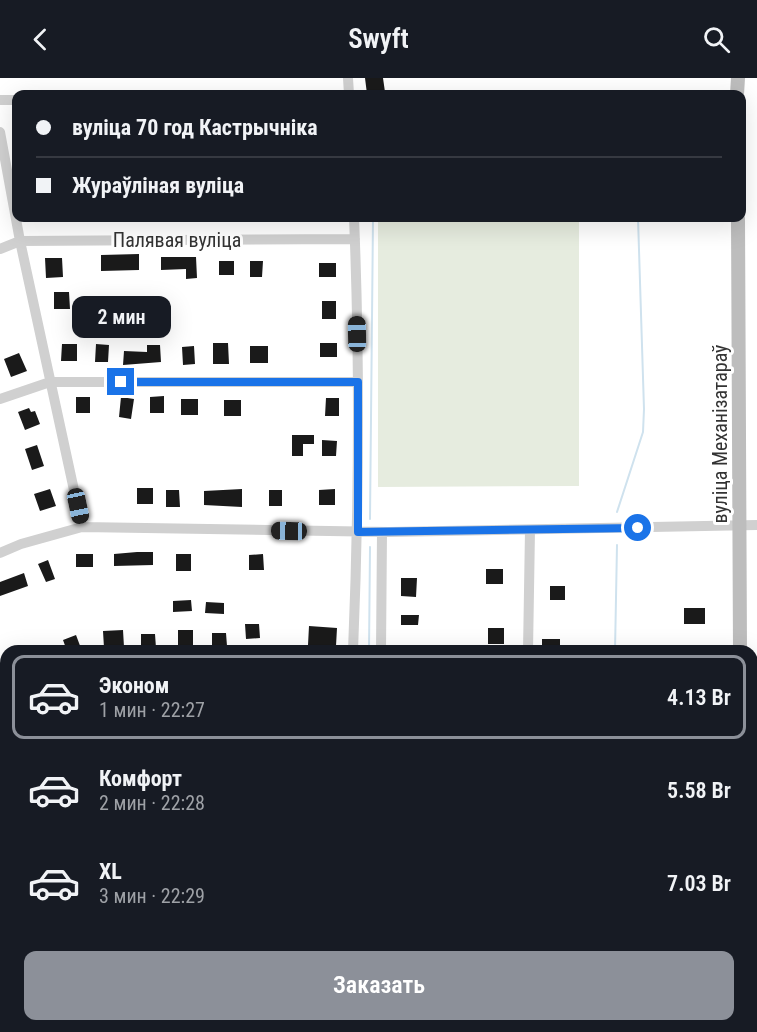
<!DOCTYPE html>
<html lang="ru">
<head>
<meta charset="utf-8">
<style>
  :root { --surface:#171b24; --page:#20242c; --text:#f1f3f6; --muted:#9ea1a6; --line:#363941; --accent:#8c9099 }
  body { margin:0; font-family:"Roboto Condensed",sans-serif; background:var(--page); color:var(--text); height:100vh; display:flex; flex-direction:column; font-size:22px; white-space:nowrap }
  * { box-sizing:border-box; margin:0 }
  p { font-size:20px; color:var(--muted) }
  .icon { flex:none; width:33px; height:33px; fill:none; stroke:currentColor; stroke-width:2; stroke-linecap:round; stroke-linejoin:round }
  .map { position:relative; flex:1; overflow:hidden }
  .sheet { position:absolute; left:0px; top:567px; width:758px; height:387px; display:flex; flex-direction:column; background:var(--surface); border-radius:18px 18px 0 0; box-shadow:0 6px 24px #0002 }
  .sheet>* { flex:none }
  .banner { position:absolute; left:12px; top:12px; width:734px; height:132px; border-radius:12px; box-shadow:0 6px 24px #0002; display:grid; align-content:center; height:132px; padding:0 24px; background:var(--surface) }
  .end { position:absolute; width:27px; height:27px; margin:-14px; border:8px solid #1a73e8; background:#fff; box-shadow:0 0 0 3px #fff }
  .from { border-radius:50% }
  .bubble { position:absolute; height:42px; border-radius:12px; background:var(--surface); box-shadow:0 6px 24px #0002; font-size:20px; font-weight:600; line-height:42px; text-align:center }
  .car { position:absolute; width:18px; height:36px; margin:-18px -9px; border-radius:8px; box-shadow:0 0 4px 2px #0007; background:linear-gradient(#222 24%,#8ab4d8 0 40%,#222 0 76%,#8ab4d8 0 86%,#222 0) }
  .banner b { display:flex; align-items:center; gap:21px; height:57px; font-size:22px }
  .banner b+b { border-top:2px solid var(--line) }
  .banner i { width:15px; height:15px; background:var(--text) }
  ul { padding:10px 0 0; list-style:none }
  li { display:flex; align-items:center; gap:18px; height:84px; margin:0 12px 9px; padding:0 12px; border:3px solid transparent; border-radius:12px }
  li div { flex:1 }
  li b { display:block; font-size:22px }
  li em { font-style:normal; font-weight:600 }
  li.current { border-color:var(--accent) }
  li>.icon { width:54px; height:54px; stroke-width:1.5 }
  .cta { display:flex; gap:12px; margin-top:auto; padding:12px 24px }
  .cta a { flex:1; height:69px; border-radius:12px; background:var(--accent); color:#fff; font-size:24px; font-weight:600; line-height:69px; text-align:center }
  header { display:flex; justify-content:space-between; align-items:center; height:78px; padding:0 24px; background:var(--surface); font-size:27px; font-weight:600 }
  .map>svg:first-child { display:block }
</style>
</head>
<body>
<header><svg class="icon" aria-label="back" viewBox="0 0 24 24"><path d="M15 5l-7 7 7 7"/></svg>Swyft<svg class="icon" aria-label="search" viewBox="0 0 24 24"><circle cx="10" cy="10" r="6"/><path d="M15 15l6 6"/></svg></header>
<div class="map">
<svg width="757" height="954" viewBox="0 0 757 954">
  <rect width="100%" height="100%" fill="#fff"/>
  <path fill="#e6ecdf" d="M 378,140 L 579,140 L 579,408 L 378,409 Z"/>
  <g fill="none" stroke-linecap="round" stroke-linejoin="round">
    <path stroke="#cfe2ee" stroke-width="2" d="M 617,434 L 643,354 L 644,331 L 638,140
      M 370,441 L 373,140
      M 369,573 L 370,469
      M 615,573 L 617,467
      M 28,954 L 33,948"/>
  </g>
  <path fill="#1a1a1a" d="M 365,0 L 383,0 L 385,14 L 367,16 Z
    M 139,176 L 139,192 L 101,193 L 101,177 Z
    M 161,179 L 196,179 L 197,200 L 186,201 L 186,191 L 161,192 Z
    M 45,180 L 62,180 L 63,199 L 46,200 Z
    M 219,183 L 234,183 L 234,197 L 219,197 Z
    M 250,183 L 263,183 L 262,199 L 250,199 Z
    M 319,185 L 336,185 L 336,199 L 319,199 Z
    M 54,214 L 69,214 L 70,231 L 54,231 Z
    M 322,223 L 336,223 L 336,241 L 322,241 Z
    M 213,265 L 228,265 L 229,286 L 213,286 Z
    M 320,265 L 337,265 L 337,279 L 320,279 Z
    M 62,266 L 77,266 L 77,283 L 61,283 Z
    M 96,266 L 109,267 L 108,284 L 95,284 Z
    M 147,267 L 160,267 L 161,284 L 123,287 L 124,273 L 147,274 Z
    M 194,268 L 195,286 L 183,287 L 182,269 Z
    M 250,268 L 268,268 L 268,285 L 250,285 Z
    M 19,275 L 27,293 L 11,299 L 4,281 Z
    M 164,318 L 164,335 L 150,335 L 150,319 Z
    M 76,319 L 90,319 L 90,335 L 76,335 Z
    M 121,319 L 134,321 L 131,341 L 119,339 Z
    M 326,320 L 339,320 L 339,338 L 325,338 Z
    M 181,321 L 198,321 L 198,337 L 181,337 Z
    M 224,322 L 241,322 L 241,338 L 224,338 Z
    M 29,330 L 31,334 L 35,333 L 40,346 L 25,352 L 18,334 Z
    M 292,357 L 314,357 L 314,366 L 303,366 L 303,378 L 292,378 Z
    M 322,362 L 337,363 L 336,378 L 322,378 Z
    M 37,367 L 44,388 L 32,392 L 25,371 Z
    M 137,410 L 153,410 L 153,426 L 137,426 Z
    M 50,411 L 56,428 L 40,433 L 34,416 Z
    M 242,411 L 242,429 L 204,427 L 204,413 Z
    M 335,411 L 335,427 L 319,427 L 319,412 Z
    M 166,412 L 179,412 L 180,429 L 166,429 Z
    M 269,412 L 282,412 L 282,428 L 269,428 Z
    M 137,474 L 153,474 L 153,487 L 114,488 L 114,476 Z
    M 76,476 L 93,476 L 93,489 L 76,489 Z
    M 176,476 L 191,476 L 191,493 L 176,493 Z
    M 263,476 L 264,492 L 249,492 L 249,477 Z
    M 48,482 L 55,501 L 46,504 L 38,486 Z
    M 486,491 L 503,491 L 503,506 L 486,506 Z
    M 24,495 L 28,508 L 0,518 L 0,504 Z
    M 401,500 L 417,500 L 416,519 L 401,518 Z
    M 550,508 L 565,508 L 565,522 L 550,522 Z
    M 191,522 L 192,533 L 173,534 L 173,523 Z
    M 206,524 L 224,525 L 224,536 L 205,535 Z
    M 684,530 L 705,530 L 705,546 L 684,546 Z
    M 401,537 L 419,537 L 418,547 L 401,547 Z
    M 245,546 L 259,546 L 260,560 L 246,561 Z
    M 309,548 L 337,550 L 336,568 L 308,567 Z
    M 488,550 L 504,550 L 504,566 L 488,566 Z
    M 123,552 L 124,569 L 104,570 L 103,553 Z
    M 178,552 L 193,552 L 193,568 L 178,569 Z
    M 212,555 L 226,555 L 227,568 L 212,569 Z
    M 141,556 L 155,556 L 156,570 L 141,571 Z
    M 76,557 L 82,573 L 67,573 L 63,562 Z
    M 542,561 L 560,561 L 560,573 L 542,573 Z"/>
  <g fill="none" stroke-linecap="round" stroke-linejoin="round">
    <path stroke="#d0d0d0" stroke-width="10" d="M 348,0 L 349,16
      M 0,22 L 16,22
      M 0,54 L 20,163 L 82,449
      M 0,171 L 20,163 L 355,161
      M 0,321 L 50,304 L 358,304
      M 0,475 L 21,466 L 82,449 L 389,454 L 757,447
      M 353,573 C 359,428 360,284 354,140
      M 381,573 L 382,454
      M 528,573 L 530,452
      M 0,617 L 6,615
      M 0,625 L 6,637
      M 752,699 L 757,699
      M 0,814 L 6,819
      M 153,948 L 160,954
      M 44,954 L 50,948
      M 220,954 L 220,948
      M 374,954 L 374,948
      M 523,954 L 523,948
      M 637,954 L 638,948"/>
    <path stroke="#bdbdbd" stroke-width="14" d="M 737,16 L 738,0
      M 738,140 L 740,573
      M 743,948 L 743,954"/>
  </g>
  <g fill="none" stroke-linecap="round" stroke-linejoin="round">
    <path stroke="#1a73e8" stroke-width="8" d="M 121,304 L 358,304 L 358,454 L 638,450"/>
  </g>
  <g text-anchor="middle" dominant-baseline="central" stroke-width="6" stroke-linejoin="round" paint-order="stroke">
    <g font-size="20" fill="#333" stroke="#fff">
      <text x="177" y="162">Палявая вуліца</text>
      <text transform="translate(720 356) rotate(-90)">вуліца Механізатараў</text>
    </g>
  </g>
</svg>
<i class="end from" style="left:638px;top:450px"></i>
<i class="end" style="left:121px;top:304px"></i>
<div class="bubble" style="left:72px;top:218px;width:99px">2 мин</div>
<i class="car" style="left:357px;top:256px;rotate:359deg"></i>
<i class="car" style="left:78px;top:428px;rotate:168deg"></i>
<i class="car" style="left:289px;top:453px;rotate:271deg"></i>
<div class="banner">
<b><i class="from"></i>вуліца 70 год Кастрычніка</b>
<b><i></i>Жураўліная вуліца</b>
</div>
<section class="sheet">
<ul>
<li class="current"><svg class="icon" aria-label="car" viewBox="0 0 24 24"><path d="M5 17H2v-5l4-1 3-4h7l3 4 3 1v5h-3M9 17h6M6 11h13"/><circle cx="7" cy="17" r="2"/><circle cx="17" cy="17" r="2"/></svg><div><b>Эконом</b><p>1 мин · 22:27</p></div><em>4.13 Br</em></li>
<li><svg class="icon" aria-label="car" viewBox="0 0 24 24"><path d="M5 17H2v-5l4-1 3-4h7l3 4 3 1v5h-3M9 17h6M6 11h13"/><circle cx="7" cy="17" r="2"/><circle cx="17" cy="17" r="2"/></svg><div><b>Комфорт</b><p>2 мин · 22:28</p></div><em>5.58 Br</em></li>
<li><svg class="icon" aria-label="car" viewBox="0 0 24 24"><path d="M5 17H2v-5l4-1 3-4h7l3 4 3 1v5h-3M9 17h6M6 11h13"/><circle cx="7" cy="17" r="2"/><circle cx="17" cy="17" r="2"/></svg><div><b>XL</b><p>3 мин · 22:29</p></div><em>7.03 Br</em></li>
</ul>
<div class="cta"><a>Заказать</a></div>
</section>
</div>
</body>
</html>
